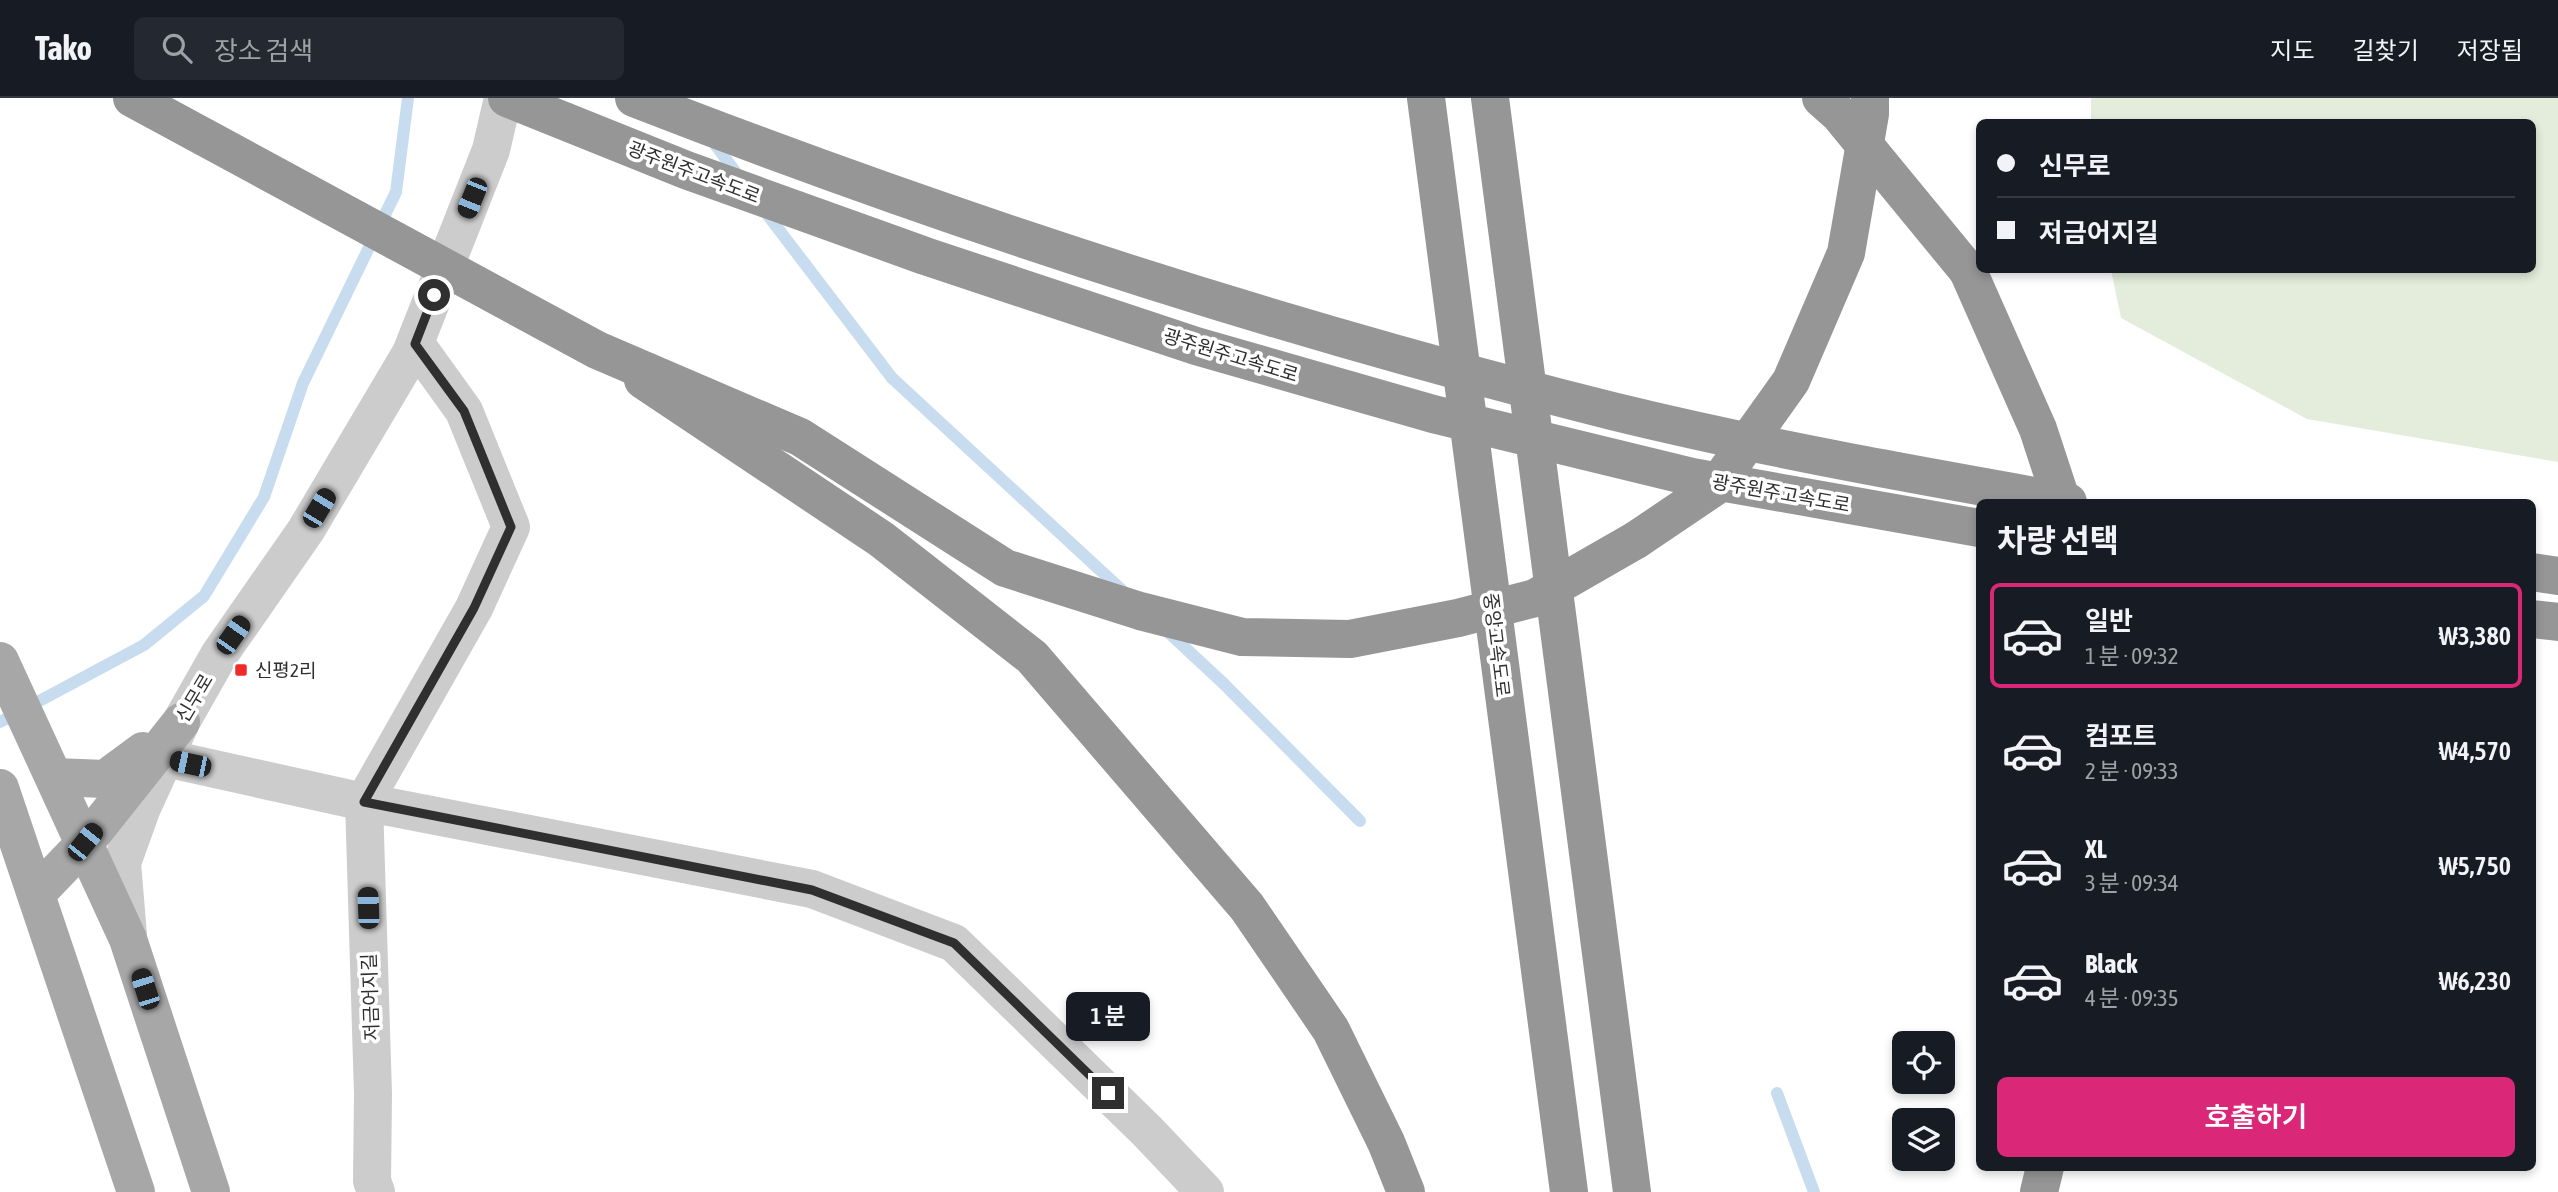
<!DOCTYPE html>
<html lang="ko">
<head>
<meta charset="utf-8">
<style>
  :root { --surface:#171b24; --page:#242831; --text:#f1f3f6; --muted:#9ea1a6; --line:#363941; --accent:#db2777 }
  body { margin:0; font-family:"Asap Condensed","Noto Sans KR",sans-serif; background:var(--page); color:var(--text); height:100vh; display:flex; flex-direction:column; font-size:26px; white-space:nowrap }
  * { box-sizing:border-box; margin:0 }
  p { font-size:23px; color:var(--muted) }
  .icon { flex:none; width:38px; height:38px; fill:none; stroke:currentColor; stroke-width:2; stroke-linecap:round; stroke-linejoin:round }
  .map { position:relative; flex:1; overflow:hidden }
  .sheet { position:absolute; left:1976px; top:401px; width:560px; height:672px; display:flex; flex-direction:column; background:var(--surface); border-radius:10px; box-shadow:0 4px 10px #0003 }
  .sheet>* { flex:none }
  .banner { position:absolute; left:1976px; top:21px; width:560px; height:154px; border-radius:10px; box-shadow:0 4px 10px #0003; display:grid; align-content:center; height:154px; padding:0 21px; background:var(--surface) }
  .buttons { position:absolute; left:1892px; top:933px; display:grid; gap:14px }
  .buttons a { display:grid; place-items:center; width:63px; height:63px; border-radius:10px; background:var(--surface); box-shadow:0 4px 10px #0003; font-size:35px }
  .end { position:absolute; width:32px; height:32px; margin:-16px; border:9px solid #2f2f2f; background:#fff; box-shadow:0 0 0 4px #fff }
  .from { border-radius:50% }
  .bubble { position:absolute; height:49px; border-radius:10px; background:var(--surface); box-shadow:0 4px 10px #0003; font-size:23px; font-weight:600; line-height:49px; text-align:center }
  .car { position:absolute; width:21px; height:42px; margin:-21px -10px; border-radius:9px; box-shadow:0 0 5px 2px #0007; background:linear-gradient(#222 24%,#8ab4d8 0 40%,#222 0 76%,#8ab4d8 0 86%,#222 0) }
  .banner b { display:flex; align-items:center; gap:24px; height:66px; font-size:26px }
  .banner b+b { border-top:2px solid var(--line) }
  .banner i { width:18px; height:18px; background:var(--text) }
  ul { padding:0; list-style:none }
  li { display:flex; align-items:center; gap:21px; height:105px; margin:0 14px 10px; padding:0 7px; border:4px solid transparent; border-radius:10px }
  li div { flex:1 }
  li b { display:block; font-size:26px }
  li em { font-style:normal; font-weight:600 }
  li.selected { border-color:var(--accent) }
  li>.icon { width:63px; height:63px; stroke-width:1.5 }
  h2 { padding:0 21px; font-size:32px; line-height:84px }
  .button { display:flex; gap:14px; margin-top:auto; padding:14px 21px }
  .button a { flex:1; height:80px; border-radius:10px; background:var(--accent); color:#fff; font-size:28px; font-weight:600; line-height:80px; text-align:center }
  header { display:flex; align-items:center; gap:42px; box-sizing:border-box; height:98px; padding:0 35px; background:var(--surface); border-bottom:2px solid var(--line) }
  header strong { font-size:33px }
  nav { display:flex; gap:38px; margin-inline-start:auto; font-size:24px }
  .search { width:490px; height:63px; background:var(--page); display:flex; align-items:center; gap:18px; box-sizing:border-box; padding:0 24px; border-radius:10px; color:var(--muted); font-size:26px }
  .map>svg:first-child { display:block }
</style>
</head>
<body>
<header>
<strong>Tako</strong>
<div class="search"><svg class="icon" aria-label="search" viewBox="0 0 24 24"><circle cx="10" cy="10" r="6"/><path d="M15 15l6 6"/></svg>장소 검색</div>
<nav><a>지도</a><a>길찾기</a><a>저장됨</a></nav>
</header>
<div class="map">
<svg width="2558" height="1094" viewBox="0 0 2558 1094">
  <rect width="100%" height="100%" fill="#fff"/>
  <path fill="#e4eddc" d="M 2091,0 L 2558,0 L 2558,364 L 2307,321 L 2121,220 L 2111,172 L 2532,172 L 2532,24 L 2091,24 Z"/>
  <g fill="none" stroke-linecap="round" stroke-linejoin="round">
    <path stroke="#c7dcee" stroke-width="12" d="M 711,41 L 740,80
      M 763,111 L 892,280 L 1126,496
      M 1166,532 L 1224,586 L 1360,723
      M 0,624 L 144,547 L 204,498 L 264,399 L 303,285 L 396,94 L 408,0
      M 1777,995 L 1814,1094"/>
    <path stroke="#ccc" stroke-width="38" d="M 165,660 L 364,704 L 812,791 L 954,845 L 1147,1033 L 1205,1094
      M 128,837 L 122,765 L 141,712 L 181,624 L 219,557 L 306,432 L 411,255 L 491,52 L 503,0
      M 376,1094 L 372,1083 L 373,996 L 364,704 L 474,510 L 511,429 L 464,313 L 415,245"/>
    <path stroke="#a7a7a7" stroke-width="38" d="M 0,563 L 128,841 L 211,1094
      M 55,679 L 105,681 L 143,653
      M 0,690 L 136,1094
      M 36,796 L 85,745 L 181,624"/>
    <path stroke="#969696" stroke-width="38" d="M 1426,0 L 1569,1094
      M 1490,0 L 1632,1094
      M 1968,173 L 2038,331 L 2062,404
      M 643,282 L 881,441 L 1032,559 L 1247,809 L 1331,932 L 1386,1044 L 1406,1094
      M 1636,442 L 1716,388 L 1791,283 L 1846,155 L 1870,16 L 1870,0
      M 2532,474 L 2558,478
      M 2532,521 L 2558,524
      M 2039,1094 L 2045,1069"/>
    <path stroke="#969696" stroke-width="38" d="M 132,0 L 597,252 L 800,339 L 1005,470 L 1140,513 L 1242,539 L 1350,541 L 1458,520 L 1535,500 L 1636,442
      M 507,0 L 686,72 L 925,158 L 1196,248 L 1433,316 L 1692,379 L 1979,430
      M 634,0 C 953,124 1280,230 1612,313 C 1763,350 1916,377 2068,404
      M 1821,0 L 1839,16 L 1968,173"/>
  </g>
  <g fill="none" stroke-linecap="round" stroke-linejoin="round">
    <path stroke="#2f2f2f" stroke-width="9" d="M 434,197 L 415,246 L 464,313 L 511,429 L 474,510 L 364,704 L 812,792 L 954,845 L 1108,995"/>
  </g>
  <rect fill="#ef2a28" stroke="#fff" stroke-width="2.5" x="234" y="565" width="14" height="14" rx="3.5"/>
  <g text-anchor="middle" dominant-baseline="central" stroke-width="7" stroke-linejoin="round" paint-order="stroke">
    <g font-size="19" fill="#2f2f2f" stroke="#fff">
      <text transform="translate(694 74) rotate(21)">광주원주고속도로</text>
      <text transform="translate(1231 257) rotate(17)">광주원주고속도로</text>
      <text transform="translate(1781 395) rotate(10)">광주원주고속도로</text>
      <text transform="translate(1497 547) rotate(83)">중앙고속도로</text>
      <text transform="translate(194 600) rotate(-59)">신무로</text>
      <text transform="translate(370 899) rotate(-92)">저금어지길</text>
    </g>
    <g font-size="19" fill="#2f2f2f" stroke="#fff" text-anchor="start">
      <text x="255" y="572">신평2리</text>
    </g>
  </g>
</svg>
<div class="buttons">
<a><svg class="icon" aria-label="locate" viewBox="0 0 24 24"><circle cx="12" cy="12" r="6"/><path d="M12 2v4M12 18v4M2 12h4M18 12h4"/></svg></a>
<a><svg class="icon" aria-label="layers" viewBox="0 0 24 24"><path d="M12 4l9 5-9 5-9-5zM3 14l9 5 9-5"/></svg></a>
</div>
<i class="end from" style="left:434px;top:197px"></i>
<i class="end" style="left:1108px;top:995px"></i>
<div class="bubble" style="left:1066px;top:894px;width:84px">1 분</div>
<i class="car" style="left:472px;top:100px;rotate:202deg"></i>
<i class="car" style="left:319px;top:410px;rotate:31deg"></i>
<i class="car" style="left:233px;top:537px;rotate:35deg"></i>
<i class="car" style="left:190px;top:666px;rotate:282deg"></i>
<i class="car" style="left:85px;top:744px;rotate:39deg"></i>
<i class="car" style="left:368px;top:810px;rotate:358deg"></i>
<i class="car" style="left:145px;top:891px;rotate:342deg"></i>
<div class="banner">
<b><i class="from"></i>신무로</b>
<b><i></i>저금어지길</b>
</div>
<section class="sheet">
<h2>차량 선택</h2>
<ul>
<li class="selected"><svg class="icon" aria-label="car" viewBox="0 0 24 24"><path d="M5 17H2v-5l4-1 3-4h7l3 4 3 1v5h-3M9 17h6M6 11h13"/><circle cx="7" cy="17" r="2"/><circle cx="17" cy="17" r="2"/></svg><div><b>일반</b><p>1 분 · 09:32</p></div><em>₩3,380</em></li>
<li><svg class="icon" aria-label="car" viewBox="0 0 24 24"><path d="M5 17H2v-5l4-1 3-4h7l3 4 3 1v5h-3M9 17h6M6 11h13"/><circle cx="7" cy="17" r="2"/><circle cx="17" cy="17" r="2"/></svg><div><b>컴포트</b><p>2 분 · 09:33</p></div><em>₩4,570</em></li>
<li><svg class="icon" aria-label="car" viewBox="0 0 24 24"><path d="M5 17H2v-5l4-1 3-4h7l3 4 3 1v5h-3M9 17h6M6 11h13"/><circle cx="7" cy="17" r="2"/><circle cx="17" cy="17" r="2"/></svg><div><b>XL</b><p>3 분 · 09:34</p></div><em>₩5,750</em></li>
<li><svg class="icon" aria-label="car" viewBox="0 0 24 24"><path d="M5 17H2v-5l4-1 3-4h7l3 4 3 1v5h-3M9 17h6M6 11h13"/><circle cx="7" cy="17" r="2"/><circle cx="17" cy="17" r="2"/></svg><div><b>Black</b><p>4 분 · 09:35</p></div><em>₩6,230</em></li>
</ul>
<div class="button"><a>호출하기</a></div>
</section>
</div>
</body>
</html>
